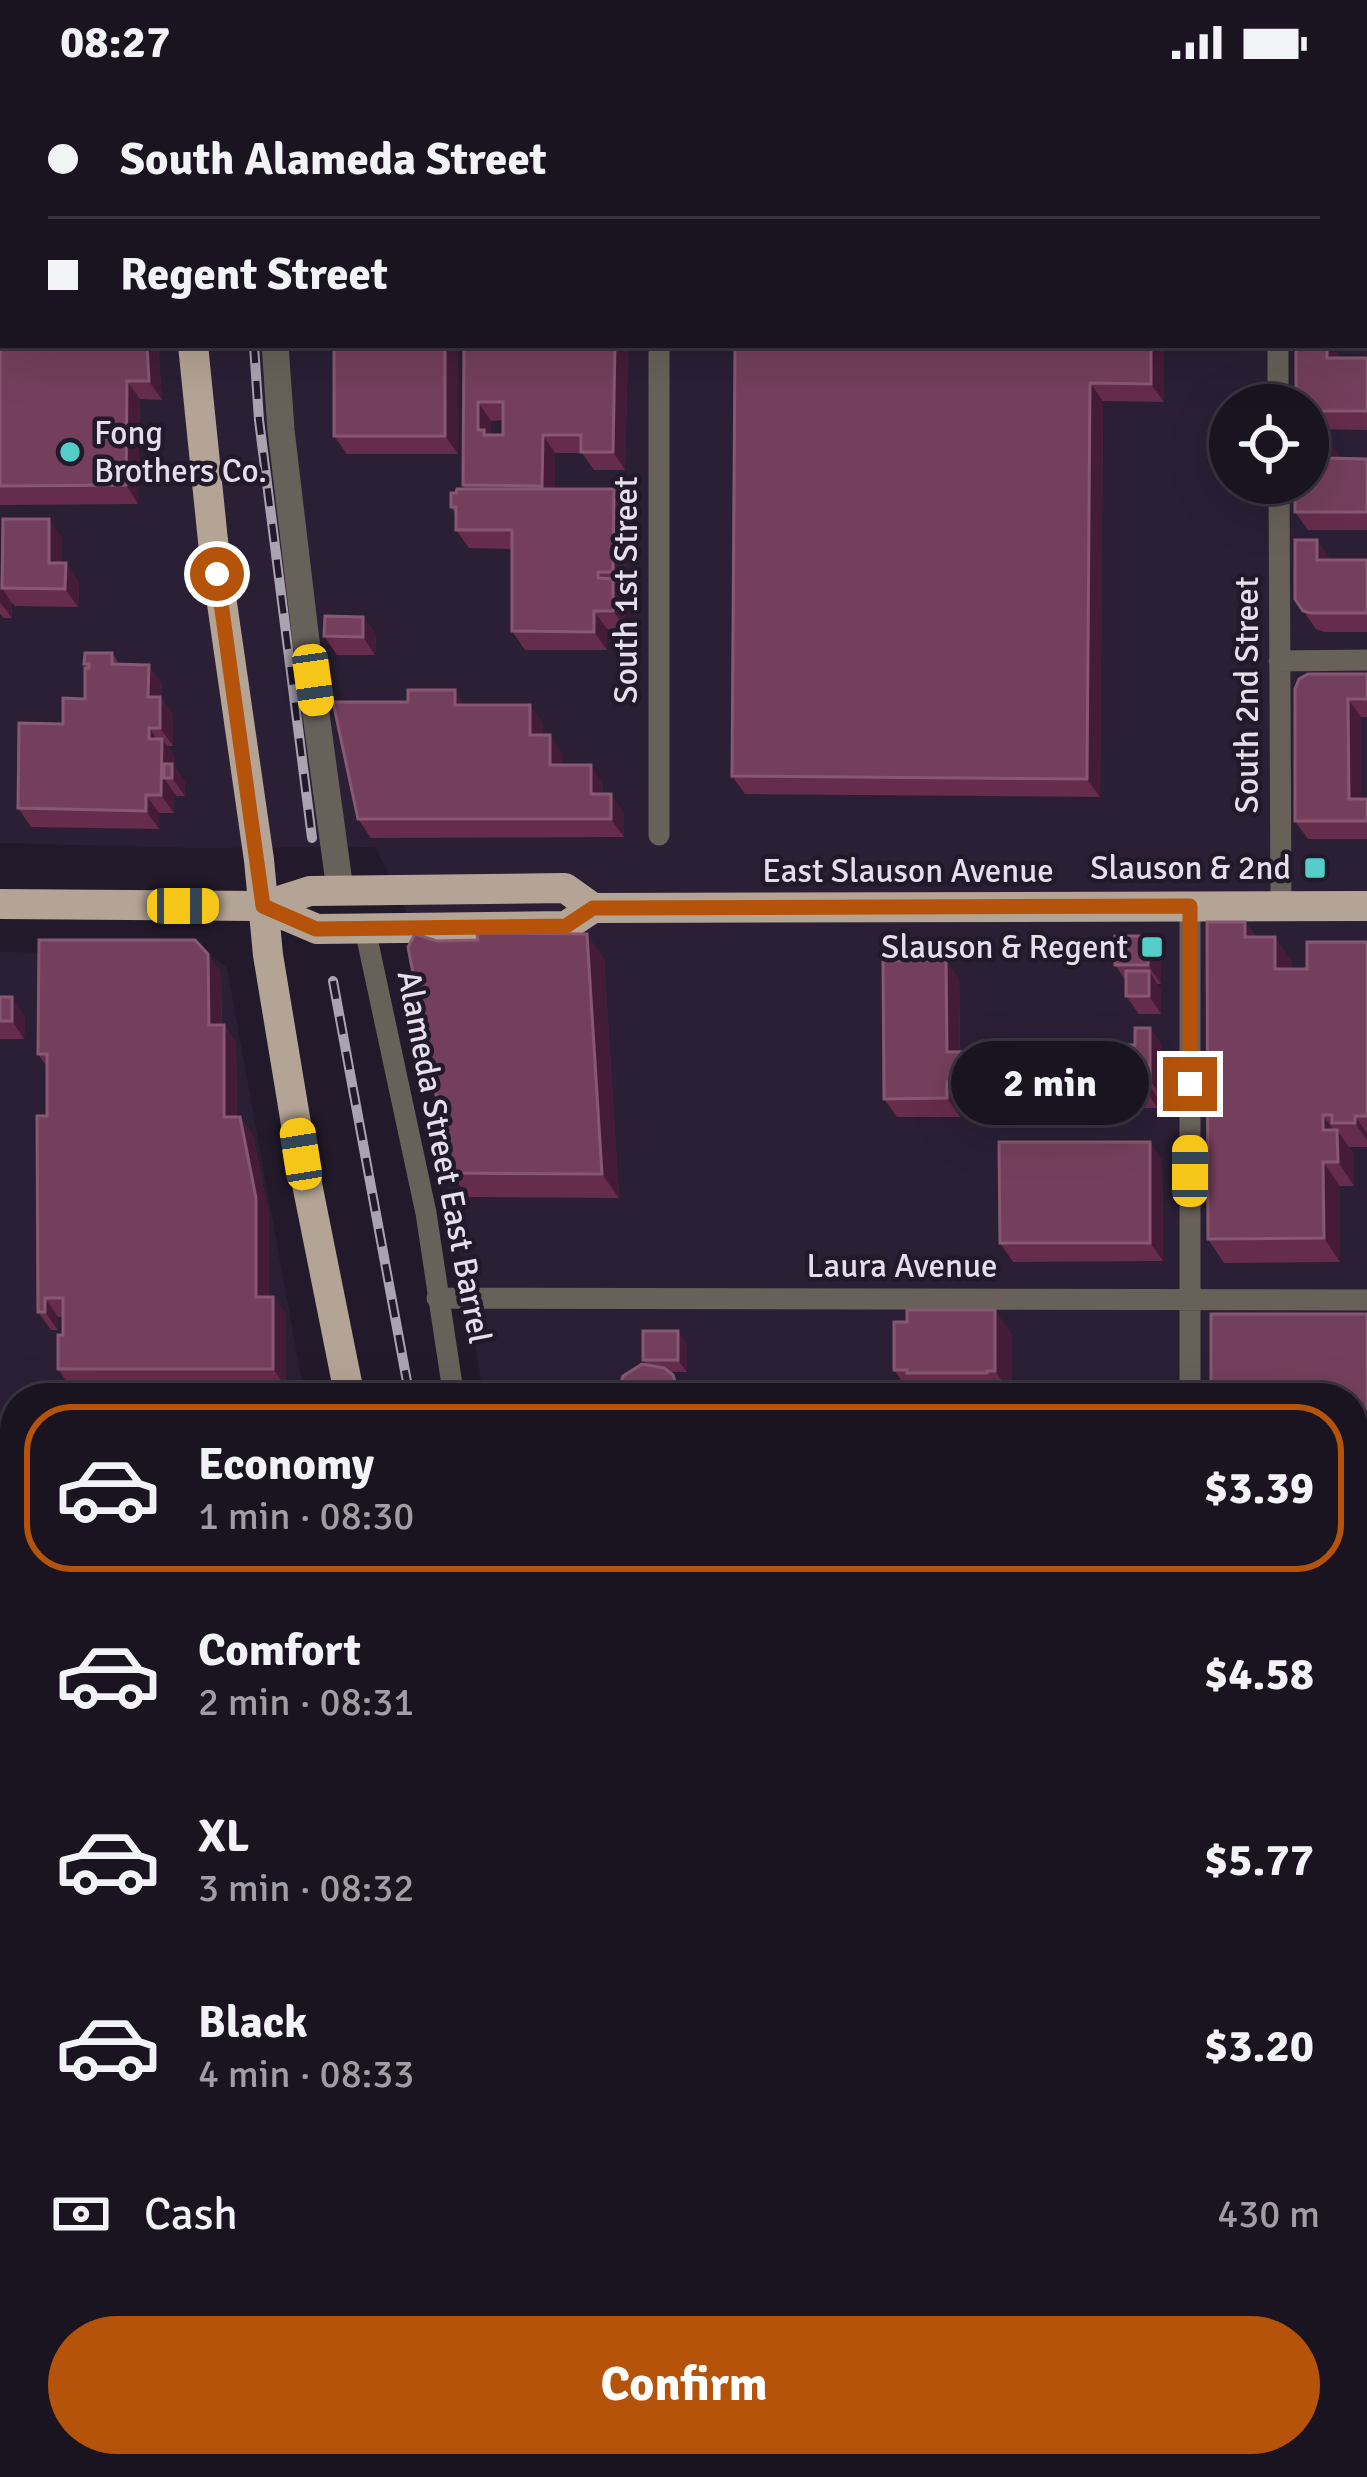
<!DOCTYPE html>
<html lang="en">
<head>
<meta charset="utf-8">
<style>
  :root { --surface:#1a1420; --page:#231d29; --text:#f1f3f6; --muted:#9f9ea5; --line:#38333e; --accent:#b45309 }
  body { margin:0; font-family:Signika,sans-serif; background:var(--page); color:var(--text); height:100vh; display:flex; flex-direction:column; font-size:45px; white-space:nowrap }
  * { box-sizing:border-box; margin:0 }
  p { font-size:39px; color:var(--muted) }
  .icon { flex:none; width:66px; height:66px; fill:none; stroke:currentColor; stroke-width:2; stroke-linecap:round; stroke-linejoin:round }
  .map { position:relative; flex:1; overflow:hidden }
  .sheet { position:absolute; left:0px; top:1299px; width:1368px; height:1095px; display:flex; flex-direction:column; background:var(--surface); border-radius:48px 48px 0 0; box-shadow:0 12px 48px #0002,0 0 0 3px var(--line) }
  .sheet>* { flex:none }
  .banner { position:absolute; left:0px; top:0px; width:1368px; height:264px; box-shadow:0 12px 48px #0002,0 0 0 3px var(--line); display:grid; align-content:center; height:264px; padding:0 48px; background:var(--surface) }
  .tools { position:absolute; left:1209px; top:300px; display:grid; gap:24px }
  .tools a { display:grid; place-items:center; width:120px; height:120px; border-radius:50%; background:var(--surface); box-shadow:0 12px 48px #0002,0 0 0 3px var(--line); font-size:60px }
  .end { position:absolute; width:54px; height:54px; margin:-27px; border:15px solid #b45309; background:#fff; box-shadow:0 0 0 6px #fff }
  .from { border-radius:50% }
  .bubble { position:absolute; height:84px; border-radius:42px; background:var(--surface); box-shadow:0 12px 48px #0002,0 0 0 3px var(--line); font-size:39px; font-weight:800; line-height:84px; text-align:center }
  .car { position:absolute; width:36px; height:72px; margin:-36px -18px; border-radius:15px; box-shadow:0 0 9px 3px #0007; background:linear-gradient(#f5c518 24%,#345 0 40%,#f5c518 0 76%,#345 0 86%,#f5c518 0) }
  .banner b { display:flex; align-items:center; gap:42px; height:114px; font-size:45px }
  .banner b+b { border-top:3px solid var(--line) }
  .banner i { width:30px; height:30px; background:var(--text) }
  ul { padding:21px 0 0; list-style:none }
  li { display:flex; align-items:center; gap:36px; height:168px; margin:0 24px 18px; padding:0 24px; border:6px solid transparent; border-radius:48px }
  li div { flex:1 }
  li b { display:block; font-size:45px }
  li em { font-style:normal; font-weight:800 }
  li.current { border-color:var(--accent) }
  li>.icon { width:108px; height:108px; stroke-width:1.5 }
  .pay { display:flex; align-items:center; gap:30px; height:132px; padding:0 48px; font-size:45px }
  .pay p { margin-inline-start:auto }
  .cta { display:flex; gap:24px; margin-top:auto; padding:24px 48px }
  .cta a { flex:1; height:138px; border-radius:72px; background:var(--accent); color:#fff; font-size:48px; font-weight:800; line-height:138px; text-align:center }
  .status { display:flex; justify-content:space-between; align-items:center; height:84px; padding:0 60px; background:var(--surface); direction:ltr }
  .status svg { height:33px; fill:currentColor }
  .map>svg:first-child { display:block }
</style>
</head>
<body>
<div class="status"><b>08:27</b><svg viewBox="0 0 49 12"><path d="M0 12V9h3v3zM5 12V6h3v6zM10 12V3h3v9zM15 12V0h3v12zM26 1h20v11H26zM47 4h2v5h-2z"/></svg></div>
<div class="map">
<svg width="1367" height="2393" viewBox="0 0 1367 2393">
  <rect width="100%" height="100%" fill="#221a2a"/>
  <path fill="#2a1f35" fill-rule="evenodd" d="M 0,0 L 1367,0 L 1367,2131 L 1353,2131 L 1353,1314 L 484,1314 L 410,877 L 424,862 L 375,763 L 191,764 L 0,759 ZM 3,3 L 1365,3 L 1365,261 L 3,261 ZM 1230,321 L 1308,321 L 1308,399 L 1230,399 Z
    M 0,868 L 210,870 L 227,884 L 305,1314 L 15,1314 L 15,1626 L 0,1624 Z
    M 0,1773 L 15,1775 L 15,2379 L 499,2379 L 501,2393 L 0,2393 Z"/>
  <path fill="#292d06" d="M 1353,2174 L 1367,2174 L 1367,2336 L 1353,2336 Z
    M 680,2379 L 1146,2379 L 1146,2393 L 683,2393 Z"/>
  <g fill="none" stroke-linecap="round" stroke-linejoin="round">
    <path stroke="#68615a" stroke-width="21" d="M 1365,116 L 1367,116
      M 659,261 L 659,751
      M 1278,261 L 1278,321
      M 1279,399 L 1281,822
      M 1279,577 L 1367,576
      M 1190,822 L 1190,1314
      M 365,845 L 426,1129 L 454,1314
      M 437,1214 L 1367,1216
      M 1353,1580 L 1367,1580
      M 654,2379 L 656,2393"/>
    <path stroke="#68615a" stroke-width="27" d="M 255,0 L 255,3
      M 275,261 L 281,346 L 306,557 L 340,806
      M 0,1640 L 15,1643
      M 0,1755 L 15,1757
      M 1353,1822 L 1367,1823
      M 1353,1894 L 1367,1895"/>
    <path stroke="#b4a495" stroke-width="30" d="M 177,0 L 177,3
      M 193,261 L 213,457 L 259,776 L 268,871 L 301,1070 L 350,1314
      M 0,820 L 263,822 L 310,807 L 565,804 L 593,824
      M 263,822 L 317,845 L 566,842 L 593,824 L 1367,822
      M 544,2379 L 546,2393"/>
    <defs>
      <path id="rail" d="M 235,0 L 236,3
        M 254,261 L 259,336 L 312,754
        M 333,897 L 410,1314
        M 0,1685 L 15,1687
        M 1353,1851 L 1367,1852
        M 585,2379 L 587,2393
        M 616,2379 L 619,2393"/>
    </defs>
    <use href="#rail" stroke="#aaa4b0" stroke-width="10"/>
    <use href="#rail" stroke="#221a2a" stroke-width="6" stroke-dasharray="18" stroke-linecap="butt"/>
  </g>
  <path fill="#662c4b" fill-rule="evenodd" d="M 1367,0 L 1367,78 L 1365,78 L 1365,3 Z
    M 0,86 L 3,261 L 158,261 L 162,316 L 140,315 L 138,420 L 0,421 Z
    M 458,261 L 458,370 L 347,370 L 334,352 Z
    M 464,261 L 628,261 L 625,386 L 594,386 L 582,369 L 555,369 L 555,405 L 614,405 L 626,424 L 626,506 L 621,506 L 626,513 L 626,545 L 607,545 L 607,566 L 525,566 L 512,547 L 512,465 L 469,464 L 456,446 L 456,432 L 451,423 L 456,409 L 465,405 L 463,401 ZM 503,336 L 503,351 L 491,351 L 491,337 Z
    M 735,261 L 1164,261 L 1164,318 L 1103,317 L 1100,713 L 745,710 L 732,692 Z
    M 1340,272 L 1340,274 L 1367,274 L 1367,346 L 1309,345 L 1308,321 Z
    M 1340,373 L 1367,375 L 1367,446 L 1308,446 L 1295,428 Z
    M 62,454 L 62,479 L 79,498 L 78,523 L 15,522 L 11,518 L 12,534 L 4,534 L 0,530 L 0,536 L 0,492 L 2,494 Z
    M 1330,474 L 1330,476 L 1367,476 L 1367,548 L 1324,548 L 1316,545 L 1295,515 Z
    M 363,533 L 376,551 L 375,571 L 337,571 L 324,552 Z
    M 112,569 L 120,581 L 162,599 L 161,614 L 173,631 L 173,662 L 167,662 L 175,673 L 175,683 L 185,698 L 185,712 L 177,712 L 174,709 L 174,729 L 159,729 L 159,745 L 31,743 L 18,724 L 63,640 L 85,615 L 87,584 L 84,580 Z
    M 1367,590 L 1367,633 L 1361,633 L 1361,715 L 1367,715 L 1367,755 L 1308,755 L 1295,737 L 1295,605 Z
    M 466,621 L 543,639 L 543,651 L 563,670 L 563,681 L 603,700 L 603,710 L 624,729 L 624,753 L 371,754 L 358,735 Z
    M 1245,838 L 1256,853 L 1292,877 L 1292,885 L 1307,885 L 1367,858 L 1367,1063 L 1349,1063 L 1354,1070 L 1354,1102 L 1340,1102 L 1340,1178 L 1224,1179 L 1208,1155 Z
    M 437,857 L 604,874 L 619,1114 L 468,1113 L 451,1089 Z
    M 1161,871 L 1161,900 L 1157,900 L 1161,906 L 1161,930 L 1139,930 L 1126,912 L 1126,897 L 1115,881 Z
    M 221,888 L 222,941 L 224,941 L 236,959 L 237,1033 L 240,1033 L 253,1051 L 269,1132 L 269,1213 L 273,1213 L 286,1231 L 286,1303 L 70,1303 L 58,1285 L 63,1251 L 63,1233 L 58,1233 L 58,1246 L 51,1246 L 38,1228 L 47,1032 L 47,983 L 38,970 Z
    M 959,895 L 960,968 L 1044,967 L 1056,983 L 1108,983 L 1135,961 L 1150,944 L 1162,962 L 1162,1014 L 1158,1014 L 1158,1024 L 1138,1024 L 1132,1015 L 960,1016 L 960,1033 L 897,1033 L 884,1015 Z
    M 0,913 L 25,932 L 24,955 L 0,955 Z
    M 1162,1076 L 1163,1177 L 1013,1178 L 1000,1159 Z
    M 1367,1230 L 1367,1388 L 1353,1388 L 1353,1314 Z
    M 907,1238 L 1012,1250 L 1012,1311 L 1004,1311 L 1004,1313 L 924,1313 L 922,1310 L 911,1310 L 894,1286 Z
    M 687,1259 L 687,1288 L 669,1288 L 685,1309 L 647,1281 L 643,1276 Z
    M 1353,1587 L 1367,1587 L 1367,1798 L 1353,1796 Z
    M 1353,1897 L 1367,1899 L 1367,2131 L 1353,2131 Z
    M 1353,2342 L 1367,2342 L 1367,2393 L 1201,2393 L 1191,2379 L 1353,2379 Z"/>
  <path fill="#451c37" d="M 568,0 L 585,0 L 585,3 L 568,3 Z
    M 147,261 L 158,261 L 162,316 L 149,297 Z
    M 445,261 L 458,261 L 458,370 L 445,352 Z
    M 615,261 L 628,261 L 625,386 L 613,368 Z
    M 1151,261 L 1164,261 L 1164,318 L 1151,300 Z
    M 1327,261 L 1332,261 L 1340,272 L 1340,292 L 1327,274 Z
    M 127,297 L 140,315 L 138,420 L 126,401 Z
    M 1090,299 L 1103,317 L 1100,713 L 1087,695 Z
    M 478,318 L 491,337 L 491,356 L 478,346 Z
    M 543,351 L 555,369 L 555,420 L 542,402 Z
    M 1327,355 L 1340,373 L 1339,393 L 1327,374 Z
    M 614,405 L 626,424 L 626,506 L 613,488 Z
    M 49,435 L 62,454 L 62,498 L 49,479 Z
    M 1317,456 L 1330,474 L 1330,494 L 1317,476 Z
    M 66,479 L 79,498 L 78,523 L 65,505 Z
    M 0,492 L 9,504 L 2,504 L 11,518 L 12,534 L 0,518 Z
    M 613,495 L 626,513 L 626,545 L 613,527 Z
    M 594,527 L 607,545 L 607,566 L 594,548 Z
    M 363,533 L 376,551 L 375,571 L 363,553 Z
    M 149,581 L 162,599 L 161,614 L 173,631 L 173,662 L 160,644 L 148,613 Z
    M 455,606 L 468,625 L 455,621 Z
    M 1348,615 L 1361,633 L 1361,734 L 1349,715 Z
    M 530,621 L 543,639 L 543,670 L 530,651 Z
    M 149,644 L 162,662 L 162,655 L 175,673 L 175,683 L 185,698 L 185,712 L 172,694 L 164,694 L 174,709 L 174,729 L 161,711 L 149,655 Z
    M 550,651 L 563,670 L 563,700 L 550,681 Z
    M 591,681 L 603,700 L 603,729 L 591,710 Z
    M 611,710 L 624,729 L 624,753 L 611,735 Z
    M 146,711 L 159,729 L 159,745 L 146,727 Z
    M 1245,838 L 1262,862 L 1245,853 Z
    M 587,850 L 604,874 L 619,1114 L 602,1090 Z
    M 1148,852 L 1161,871 L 1161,900 L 1148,881 Z
    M 1275,853 L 1292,877 L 1292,909 L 1275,885 Z
    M 208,870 L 221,888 L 222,959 L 209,941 Z
    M 946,876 L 959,895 L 960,986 L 947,968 Z
    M 1149,887 L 1161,906 L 1161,930 L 1149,912 Z
    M 12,913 L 25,932 L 24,955 L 12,937 Z
    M 224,941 L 236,959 L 237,1051 L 224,1033 Z
    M 1150,944 L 1162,962 L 1162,1014 L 1150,996 Z
    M 1044,967 L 1057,986 L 1045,983 Z
    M 1145,996 L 1158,1014 L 1158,1024 L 1145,1006 Z
    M 947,998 L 960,1016 L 960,1033 L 947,1014 Z
    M 1323,1031 L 1337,1051 L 1337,1046 L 1354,1070 L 1354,1102 L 1338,1078 L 1323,1046 Z
    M 1355,1032 L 1367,1049 L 1367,1056 L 1355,1039 Z
    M 240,1033 L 253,1051 L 269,1132 L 269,1231 L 256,1213 Z
    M 1150,1058 L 1162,1076 L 1163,1177 L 1150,1159 Z
    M 1323,1078 L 1340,1102 L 1340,1178 L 1324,1154 Z
    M 273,1213 L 286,1231 L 286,1303 L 273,1285 Z
    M 45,1214 L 58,1233 L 58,1246 L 45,1228 Z
    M 995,1226 L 1012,1250 L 1012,1311 L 995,1287 Z
    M 678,1247 L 687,1259 L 687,1288 L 678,1276 Z
    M 673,1291 L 685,1309 L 687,1314 L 680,1314 Z
    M 184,2379 L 197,2379 L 197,2393 L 184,2393 Z"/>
  <path fill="#743f5c" stroke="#865872" stroke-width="3" fill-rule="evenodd" d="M 269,0 L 568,0 L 568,3 L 269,3 Z
    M 1141,0 L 1367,0 L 1367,54 L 1365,54 L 1365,3 L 1141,3 Z
    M 0,86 L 3,86 L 3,261 L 147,261 L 149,297 L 127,297 L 126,401 L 0,402 Z
    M 1365,126 L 1367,126 L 1367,180 L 1365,180 Z
    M 334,261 L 445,261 L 445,352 L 334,352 Z
    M 464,261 L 615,261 L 613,368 L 581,368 L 581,351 L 543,351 L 542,402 L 463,401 ZM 478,318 L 503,318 L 503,351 L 484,351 L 484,346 L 478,346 Z
    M 735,261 L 1151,261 L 1151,300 L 1090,299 L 1087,695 L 732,692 Z
    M 1296,261 L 1327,261 L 1327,274 L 1367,274 L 1367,327 L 1308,327 L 1308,321 L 1296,321 Z
    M 1308,355 L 1327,355 L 1327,374 L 1367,375 L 1367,428 L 1295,428 L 1295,399 L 1308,399 Z
    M 457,405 L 614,405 L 613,488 L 598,488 L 598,494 L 613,495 L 613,527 L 594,527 L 594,548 L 512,547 L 512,446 L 456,446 L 456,423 L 451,423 L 451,409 L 456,409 Z
    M 3,435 L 49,435 L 49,479 L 66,479 L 65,505 L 2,504 Z
    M 1295,456 L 1317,456 L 1317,476 L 1367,476 L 1367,529 L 1311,529 L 1303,527 L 1295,515 Z
    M 325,532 L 363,533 L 363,553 L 324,552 Z
    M 85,569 L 112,569 L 112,580 L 149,581 L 148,613 L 160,613 L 160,644 L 149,644 L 149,655 L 162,655 L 161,711 L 146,711 L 146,727 L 18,724 L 19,639 L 63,640 L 63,614 L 85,615 L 85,584 L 89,584 L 89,580 L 84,580 Z
    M 1308,590 L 1367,590 L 1367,615 L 1348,615 L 1349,715 L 1367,715 L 1367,737 L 1295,737 L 1295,605 L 1299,595 Z
    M 408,606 L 455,606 L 455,621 L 530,621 L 530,651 L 550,651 L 550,681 L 591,681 L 591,710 L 611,710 L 611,735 L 358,735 L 333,618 L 408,618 Z
    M 164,680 L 172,680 L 172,694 L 164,694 Z
    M 1207,838 L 1245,838 L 1245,853 L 1275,853 L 1275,885 L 1307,885 L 1307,858 L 1367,858 L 1367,1032 L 1355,1032 L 1355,1039 L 1332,1039 L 1332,1031 L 1323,1031 L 1323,1046 L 1337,1046 L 1338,1078 L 1323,1078 L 1324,1154 L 1208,1155 Z
    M 477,849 L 587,850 L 602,1090 L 451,1089 L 408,863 L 415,850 L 437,857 L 478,856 Z
    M 1115,852 L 1148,852 L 1148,881 L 1115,881 Z
    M 39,856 L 195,856 L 208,870 L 209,941 L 224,941 L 224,1033 L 240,1033 L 256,1114 L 256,1213 L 273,1213 L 273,1285 L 58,1285 L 58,1251 L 63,1251 L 63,1214 L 45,1214 L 45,1228 L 38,1228 L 37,1032 L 47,1032 L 47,970 L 38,970 Z
    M 946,876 L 947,968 L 1044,967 L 1045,983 L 1108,983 L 1108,961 L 1135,961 L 1135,944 L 1150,944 L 1150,996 L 1145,996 L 1145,1006 L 1125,1006 L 1125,997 L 947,998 L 947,1014 L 884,1015 L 883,877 Z
    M 1126,887 L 1149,887 L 1149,912 L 1126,912 Z
    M 0,913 L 12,913 L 12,937 L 0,937 Z
    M 999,1058 L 1150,1058 L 1150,1159 L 1000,1159 Z
    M 907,1226 L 995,1226 L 995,1287 L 987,1287 L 987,1289 L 907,1289 L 907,1286 L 894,1286 L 894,1238 L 907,1238 Z
    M 1211,1230 L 1367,1230 L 1367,1370 L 1353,1370 L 1353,1314 L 1211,1314 Z
    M 643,1247 L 678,1247 L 678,1276 L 643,1276 Z
    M 642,1280 L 664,1284 L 673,1291 L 680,1314 L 616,1314 L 623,1292 Z
    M 175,1307 L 176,1314 L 148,1314 L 148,1312 Z
    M 1353,1587 L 1367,1587 L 1367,1781 L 1353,1780 Z
    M 1353,1897 L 1367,1899 L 1367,2106 L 1353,2106 Z
    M 0,2233 L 15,2233 L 15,2379 L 184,2379 L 184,2393 L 0,2393 Z
    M 1353,2342 L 1367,2342 L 1367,2374 L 1353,2374 Z"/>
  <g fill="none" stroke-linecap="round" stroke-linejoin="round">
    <path stroke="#b45309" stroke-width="15" d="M 217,490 L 263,822 L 316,845 L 566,842 L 593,824 L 1190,822 L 1190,1000"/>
  </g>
  <g fill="#54cdc9" stroke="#221a2a" stroke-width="4.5">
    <circle cx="70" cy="368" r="12"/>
    <rect x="1303" y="772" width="24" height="24" rx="6"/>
    <rect x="1140" y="851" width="24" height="24" rx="6"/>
  </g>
  <g text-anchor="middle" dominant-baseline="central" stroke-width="9" stroke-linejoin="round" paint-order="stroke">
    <g font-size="33" fill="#e4dfea" stroke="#221a2a" text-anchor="end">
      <text x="94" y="349" text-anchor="start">Fong<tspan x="94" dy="38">Brothers Co.</tspan></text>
      <text x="1291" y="784">Slauson &amp; 2nd</text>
      <text x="1128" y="863">Slauson &amp; Regent</text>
    </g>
    <g font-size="33" fill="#e4dfea" stroke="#221a2a">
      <text transform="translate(626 506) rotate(-90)">South 1st Street</text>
      <text transform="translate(1247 611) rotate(-90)">South 2nd Street</text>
      <text x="908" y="787">East Slauson Avenue</text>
      <text transform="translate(444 1073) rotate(79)">Alameda Street East Barrel</text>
      <text x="902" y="1182">Laura Avenue</text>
    </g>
  </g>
</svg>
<div class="tools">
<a><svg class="icon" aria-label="locate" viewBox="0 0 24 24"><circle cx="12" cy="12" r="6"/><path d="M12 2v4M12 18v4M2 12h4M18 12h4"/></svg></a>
</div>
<i class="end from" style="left:217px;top:490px"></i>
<i class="end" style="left:1190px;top:1000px"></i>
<div class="bubble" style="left:951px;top:957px;width:198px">2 min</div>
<i class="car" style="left:313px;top:596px;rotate:172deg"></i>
<i class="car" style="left:183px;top:822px;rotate:90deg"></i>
<i class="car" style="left:301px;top:1070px;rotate:351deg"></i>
<i class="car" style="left:1190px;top:1087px;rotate:0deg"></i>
<div class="banner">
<b><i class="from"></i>South Alameda Street</b>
<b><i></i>Regent Street</b>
</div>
<section class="sheet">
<ul>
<li class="current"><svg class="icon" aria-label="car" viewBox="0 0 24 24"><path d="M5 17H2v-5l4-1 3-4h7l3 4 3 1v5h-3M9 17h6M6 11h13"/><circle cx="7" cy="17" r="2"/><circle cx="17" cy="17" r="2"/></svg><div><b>Economy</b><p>1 min · 08:30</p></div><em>$3.39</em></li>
<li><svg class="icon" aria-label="car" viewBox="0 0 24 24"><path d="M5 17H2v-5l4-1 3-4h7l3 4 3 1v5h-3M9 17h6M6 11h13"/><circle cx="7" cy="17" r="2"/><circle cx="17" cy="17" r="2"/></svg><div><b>Comfort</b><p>2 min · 08:31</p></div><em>$4.58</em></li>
<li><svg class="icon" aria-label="car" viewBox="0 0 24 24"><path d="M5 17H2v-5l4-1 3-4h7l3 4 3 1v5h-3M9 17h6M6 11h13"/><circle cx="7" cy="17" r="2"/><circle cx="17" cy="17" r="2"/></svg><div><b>XL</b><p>3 min · 08:32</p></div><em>$5.77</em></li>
<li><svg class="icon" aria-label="car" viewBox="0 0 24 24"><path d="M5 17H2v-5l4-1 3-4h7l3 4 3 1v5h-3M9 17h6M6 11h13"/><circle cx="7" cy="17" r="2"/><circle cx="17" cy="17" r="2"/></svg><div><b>Black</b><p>4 min · 08:33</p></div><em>$3.20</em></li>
</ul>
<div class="pay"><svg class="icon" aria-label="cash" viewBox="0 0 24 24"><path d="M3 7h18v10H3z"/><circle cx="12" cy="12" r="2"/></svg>Cash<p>430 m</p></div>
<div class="cta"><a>Confirm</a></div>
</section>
</div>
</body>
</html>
